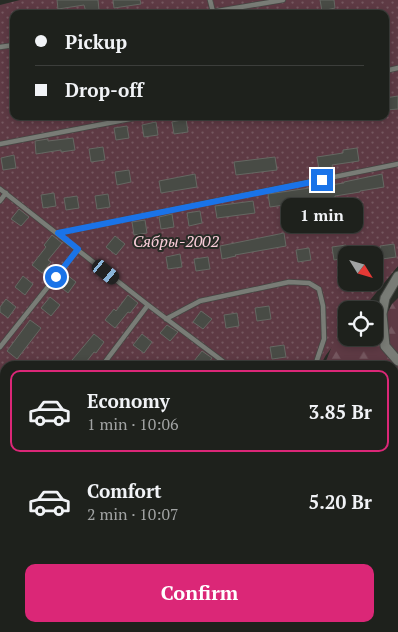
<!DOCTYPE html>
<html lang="en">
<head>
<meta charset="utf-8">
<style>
  :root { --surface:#1e211c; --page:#262925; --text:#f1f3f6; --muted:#a1a3a3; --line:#3c3e3b; --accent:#db2777 }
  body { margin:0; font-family:"PT Serif",serif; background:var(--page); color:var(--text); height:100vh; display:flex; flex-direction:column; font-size:19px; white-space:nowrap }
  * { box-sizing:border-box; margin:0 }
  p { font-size:16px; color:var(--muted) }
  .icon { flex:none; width:28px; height:28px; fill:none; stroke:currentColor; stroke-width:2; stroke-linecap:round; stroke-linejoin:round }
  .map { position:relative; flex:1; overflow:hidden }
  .side { position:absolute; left:0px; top:361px; width:399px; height:271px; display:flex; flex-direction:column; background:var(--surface); border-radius:15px 15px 0 0; box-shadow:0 2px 8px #0003,0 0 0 1px var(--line) }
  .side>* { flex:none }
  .banner { position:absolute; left:10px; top:10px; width:379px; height:110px; border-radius:10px; box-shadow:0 2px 8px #0003,0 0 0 1px var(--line); display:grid; align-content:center; height:110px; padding:0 25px; background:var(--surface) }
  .needle { width:32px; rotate:127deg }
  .fabs { position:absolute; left:338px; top:246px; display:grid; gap:10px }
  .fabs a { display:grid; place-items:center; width:45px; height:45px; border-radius:10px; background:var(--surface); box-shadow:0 2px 8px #0003,0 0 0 1px var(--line); font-size:25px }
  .end { position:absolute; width:22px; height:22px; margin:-11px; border:6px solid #1a73e8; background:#fff; box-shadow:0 0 0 2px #fff }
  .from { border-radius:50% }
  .bubble { position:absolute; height:35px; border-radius:10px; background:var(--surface); box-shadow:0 2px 8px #0003,0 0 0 1px var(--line); font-size:16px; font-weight:700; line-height:35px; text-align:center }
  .car { position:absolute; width:15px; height:30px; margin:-15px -8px; border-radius:6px; box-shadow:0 0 4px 1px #0007; background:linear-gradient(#222 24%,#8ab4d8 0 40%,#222 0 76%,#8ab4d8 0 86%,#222 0) }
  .banner b { display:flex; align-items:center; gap:18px; height:48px; font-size:19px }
  .banner b+b { border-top:1px solid var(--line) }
  .banner i { width:12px; height:12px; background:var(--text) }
  ul { padding:9px 0 0; list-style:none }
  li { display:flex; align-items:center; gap:15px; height:82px; margin:0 10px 8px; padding:0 15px; border:2px solid transparent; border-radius:10px }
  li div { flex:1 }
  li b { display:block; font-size:19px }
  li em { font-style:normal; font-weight:700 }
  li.active { border-color:var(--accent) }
  li>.icon { width:45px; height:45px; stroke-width:1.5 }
  .primary-button { display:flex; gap:10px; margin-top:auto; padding:10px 25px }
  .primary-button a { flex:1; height:58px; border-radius:10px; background:var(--accent); color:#fff; font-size:20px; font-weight:700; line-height:58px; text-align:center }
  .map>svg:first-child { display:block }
</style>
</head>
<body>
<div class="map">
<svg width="398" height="632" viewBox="0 0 398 632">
  <defs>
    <pattern id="forest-firs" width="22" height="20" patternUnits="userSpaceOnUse" patternTransform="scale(1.25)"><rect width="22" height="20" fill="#5e3a44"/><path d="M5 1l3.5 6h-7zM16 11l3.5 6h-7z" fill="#75575f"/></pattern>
    <pattern id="garden-dots" width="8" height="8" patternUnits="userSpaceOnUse" patternTransform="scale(1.25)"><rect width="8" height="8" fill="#5e3a44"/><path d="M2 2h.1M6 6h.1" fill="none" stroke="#75575f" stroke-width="1.8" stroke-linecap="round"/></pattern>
  </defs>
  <rect width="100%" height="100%" fill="#282c26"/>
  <path fill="url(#forest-firs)" d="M 398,298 L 398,632 L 342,632 L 344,628 L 394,628 L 394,366 L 324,366 L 334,341 L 347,338 L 374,338 L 374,330 L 379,329 L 392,304 Z"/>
  <path fill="url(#garden-dots)" fill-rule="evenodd" d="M 20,0 L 398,0 L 398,266 L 362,310 L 346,310 L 346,329 L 326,355 L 320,366 L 5,366 L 5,628 L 331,628 L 329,632 L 0,632 L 0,5 ZM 14,14 L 385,14 L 385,116 L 14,116 ZM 346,255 L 374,255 L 374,282 L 346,282 Z"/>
  <path fill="#484b45" stroke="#656862" d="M 57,0 L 98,0 L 99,10 L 86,12 L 84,5 L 58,9 Z
    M 113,0 L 140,0 L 141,4 L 114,8 Z
    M 320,0 L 334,0 L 335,8 L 322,11 Z
    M 398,96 L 398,109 L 386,110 L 385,98 Z
    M 186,119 L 188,132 L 174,134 L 172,122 Z
    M 156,122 L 158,135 L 144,137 L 142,125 Z
    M 127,126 L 129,138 L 116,140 L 114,128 Z
    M 73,138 L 75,150 L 61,152 L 61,150 L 36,154 L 35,141 L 48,139 L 48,141 Z
    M 103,147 L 105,160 L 91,162 L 89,149 Z
    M 357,148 L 359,161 L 332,165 L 333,167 L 319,170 L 317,157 L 343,153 L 343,150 Z
    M 14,155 L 16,168 L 3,170 L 1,158 Z
    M 275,157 L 277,170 L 236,175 L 234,162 Z
    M 129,170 L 131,182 L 117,185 L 115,172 Z
    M 195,174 L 197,187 L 161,193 L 159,181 Z
    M 382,174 L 384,187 L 360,191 L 360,192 L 335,196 L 335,198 L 270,207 L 268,194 L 344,183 L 344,182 Z
    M 54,193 L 56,206 L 43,208 L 41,195 Z
    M 108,194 L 110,207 L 97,209 L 95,196 Z
    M 77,196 L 79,208 L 66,210 L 64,198 Z
    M 253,201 L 255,213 L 217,218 L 215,206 Z
    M 19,209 L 29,217 L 21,226 L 11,219 Z
    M 200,211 L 202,223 L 189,226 L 187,213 Z
    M 172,214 L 174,227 L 161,229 L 159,217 Z
    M 145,220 L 147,233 L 134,235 L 132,222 Z
    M 284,233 L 286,246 L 235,255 L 236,256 L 222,259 L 220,246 Z
    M 52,235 L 62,243 L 48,260 L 51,262 L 42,273 L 32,265 L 46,247 L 44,245 Z
    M 115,236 L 125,244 L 116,255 L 106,247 Z
    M 394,244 L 396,257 L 382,259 L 380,246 Z
    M 346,245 L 346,258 L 334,260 L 332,247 Z
    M 309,248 L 311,260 L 298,262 L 296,250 Z
    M 180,254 L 182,267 L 168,269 L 166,257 Z
    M 208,257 L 210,269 L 196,271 L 194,259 Z
    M 66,274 L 76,282 L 68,293 L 58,285 Z
    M 23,276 L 33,284 L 25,295 L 15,287 Z
    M 128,295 L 138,303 L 130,313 L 128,312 L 115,328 L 105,320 L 114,309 L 116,311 Z
    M 50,297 L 60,305 L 51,316 L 41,308 Z
    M 6,299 L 16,307 L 8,318 L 0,312 L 0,307 Z
    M 269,306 L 271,319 L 257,321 L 255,308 Z
    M 201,311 L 212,319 L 203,329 L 193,322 Z
    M 237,313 L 239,326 L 226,328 L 224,315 Z
    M 30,320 L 41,328 L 17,359 L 7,351 Z
    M 167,325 L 178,332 L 170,341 L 160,333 Z
    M 94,334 L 104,342 L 96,353 L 94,352 L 83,366 L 67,366 Z
    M 142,334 L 152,342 L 144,353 L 133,345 Z
    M 284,345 L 286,357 L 272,359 L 270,347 Z
    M 202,351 L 212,358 L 206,366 L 190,366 Z"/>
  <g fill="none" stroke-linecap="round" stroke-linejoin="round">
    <defs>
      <path id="service" d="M 210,0 L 213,12
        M 200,14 L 283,0
        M 0,47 L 14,45
        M 385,71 L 398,68
        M 0,144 L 145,116
        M 0,189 L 148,305 L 229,366
        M 0,201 L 6,193
        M 58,233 L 398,164
        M 166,319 L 200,301 L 289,282 L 309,283 L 319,289 L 323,306 L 324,339 L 315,366
        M 0,347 L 78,249
        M 102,366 L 148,305
        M 0,500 L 5,493
        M 0,628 L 6,632
        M 15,632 L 18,628
        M 136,632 L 140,628
        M 245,632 L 248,628"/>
      <path id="minor" d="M 398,276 L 385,298 L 382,314 L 385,346 L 398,361"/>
    </defs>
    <use href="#service" stroke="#464844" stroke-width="6"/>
    <use href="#minor" stroke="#464844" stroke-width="11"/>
    <use href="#service" stroke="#797c76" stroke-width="4.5"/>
    <use href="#minor" stroke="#797c76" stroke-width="9"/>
  </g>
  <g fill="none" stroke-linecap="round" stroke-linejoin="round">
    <path stroke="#1a73e8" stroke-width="6" d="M 56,277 L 78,249 L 58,233 L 322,180"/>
  </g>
  <g text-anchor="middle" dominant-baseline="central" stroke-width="4" stroke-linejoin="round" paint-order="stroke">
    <g font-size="16" font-style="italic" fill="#facdd9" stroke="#282c26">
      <text x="176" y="241">Сябры-2002</text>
    </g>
  </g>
</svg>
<div class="fabs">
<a><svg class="needle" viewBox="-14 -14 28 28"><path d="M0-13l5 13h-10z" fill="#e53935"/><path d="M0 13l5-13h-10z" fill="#a1a3a3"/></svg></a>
<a><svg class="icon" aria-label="locate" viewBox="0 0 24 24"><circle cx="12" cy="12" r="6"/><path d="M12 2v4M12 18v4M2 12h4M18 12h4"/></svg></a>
</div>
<i class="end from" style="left:56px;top:277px"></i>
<i class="end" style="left:322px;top:180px"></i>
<div class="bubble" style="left:281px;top:198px;width:82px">1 min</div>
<i class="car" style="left:106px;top:272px;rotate:129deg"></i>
<div class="banner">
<b><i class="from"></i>Pickup</b>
<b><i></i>Drop-off</b>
</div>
<section class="side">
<ul>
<li class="active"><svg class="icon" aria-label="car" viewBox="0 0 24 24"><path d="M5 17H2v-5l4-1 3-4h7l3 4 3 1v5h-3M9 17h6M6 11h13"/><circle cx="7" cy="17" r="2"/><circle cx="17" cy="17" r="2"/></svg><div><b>Economy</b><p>1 min · 10:06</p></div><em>3.85 Br</em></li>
<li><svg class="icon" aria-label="car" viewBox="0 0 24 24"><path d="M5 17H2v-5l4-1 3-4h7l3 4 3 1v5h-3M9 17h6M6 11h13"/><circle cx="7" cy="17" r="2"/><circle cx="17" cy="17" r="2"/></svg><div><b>Comfort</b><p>2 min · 10:07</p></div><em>5.20 Br</em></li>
</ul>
<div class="primary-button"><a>Confirm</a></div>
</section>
</div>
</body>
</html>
